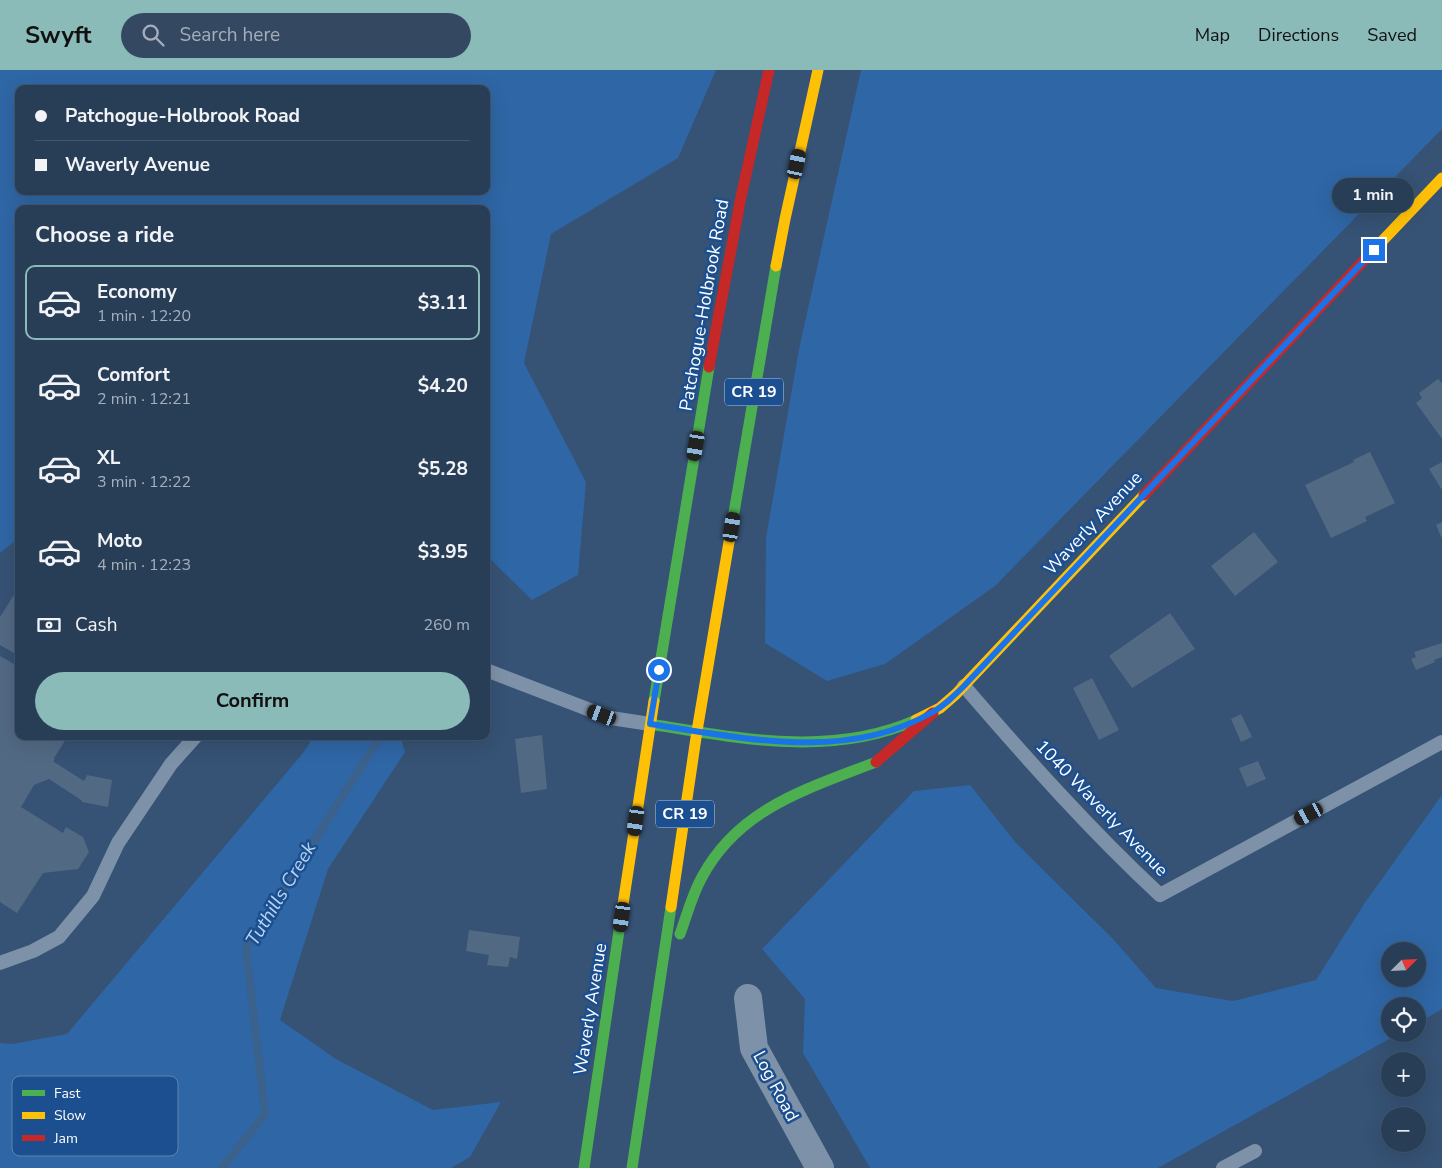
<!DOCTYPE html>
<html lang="en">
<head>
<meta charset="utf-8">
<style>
  :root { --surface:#283e57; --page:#344961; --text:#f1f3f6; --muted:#a5aeba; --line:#44576d; --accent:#8bbbb9 }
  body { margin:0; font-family:"Nunito Sans",sans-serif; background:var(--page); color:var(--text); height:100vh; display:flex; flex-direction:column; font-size:19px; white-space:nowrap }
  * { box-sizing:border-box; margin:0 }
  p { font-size:16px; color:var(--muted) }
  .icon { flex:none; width:28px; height:28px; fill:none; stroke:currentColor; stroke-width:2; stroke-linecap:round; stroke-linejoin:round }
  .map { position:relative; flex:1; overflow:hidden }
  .sheet { position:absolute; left:15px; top:135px; width:475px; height:535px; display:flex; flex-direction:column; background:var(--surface); border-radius:10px; box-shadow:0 5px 20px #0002,0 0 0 1px var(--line) }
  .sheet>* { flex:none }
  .guide { position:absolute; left:15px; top:15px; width:475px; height:110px; border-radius:10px; box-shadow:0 5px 20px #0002,0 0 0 1px var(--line); display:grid; align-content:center; height:110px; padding:0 20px; background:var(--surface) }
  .needle { width:32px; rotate:66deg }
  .buttons { position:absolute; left:1381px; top:872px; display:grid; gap:10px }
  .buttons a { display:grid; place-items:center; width:45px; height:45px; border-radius:50%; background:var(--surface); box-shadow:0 5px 20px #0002,0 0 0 1px var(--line); font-size:25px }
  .end { position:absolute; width:22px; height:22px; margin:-11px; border:6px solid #1a73e8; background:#fff; box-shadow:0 0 0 2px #fff }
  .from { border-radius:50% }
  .bubble { position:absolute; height:35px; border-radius:18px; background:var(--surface); box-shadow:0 5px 20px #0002,0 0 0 1px var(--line); font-size:16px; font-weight:700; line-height:35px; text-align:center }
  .car { position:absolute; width:15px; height:30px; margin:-15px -8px; border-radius:6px; box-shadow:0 0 4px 1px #0007; background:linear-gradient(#222 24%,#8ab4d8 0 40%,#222 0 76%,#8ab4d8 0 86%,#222 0) }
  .guide b { display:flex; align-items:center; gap:18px; height:48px; font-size:19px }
  .guide b+b { border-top:1px solid var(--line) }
  .guide i { width:12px; height:12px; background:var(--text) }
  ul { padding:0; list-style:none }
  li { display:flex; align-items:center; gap:15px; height:75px; margin:0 10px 8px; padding:0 10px; border:2px solid transparent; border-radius:10px }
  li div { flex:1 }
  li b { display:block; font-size:19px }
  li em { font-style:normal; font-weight:700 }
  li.active { border-color:var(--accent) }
  li>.icon { width:45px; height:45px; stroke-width:1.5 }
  h2 { padding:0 20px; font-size:22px; line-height:60px }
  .pay { display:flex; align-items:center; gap:12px; height:55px; padding:0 20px; font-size:19px }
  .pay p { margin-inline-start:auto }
  .action { display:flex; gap:10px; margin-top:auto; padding:10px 20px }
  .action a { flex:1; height:58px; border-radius:30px; background:var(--accent); color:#111; font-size:20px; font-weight:700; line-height:58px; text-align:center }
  header { display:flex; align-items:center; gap:30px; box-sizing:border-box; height:70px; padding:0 25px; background:var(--accent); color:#111 }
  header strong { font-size:24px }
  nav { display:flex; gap:28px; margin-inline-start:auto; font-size:18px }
  .search { width:350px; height:45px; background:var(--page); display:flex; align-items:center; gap:12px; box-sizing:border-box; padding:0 18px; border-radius:28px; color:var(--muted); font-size:19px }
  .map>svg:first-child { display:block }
</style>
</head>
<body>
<header>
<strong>Swyft</strong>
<div class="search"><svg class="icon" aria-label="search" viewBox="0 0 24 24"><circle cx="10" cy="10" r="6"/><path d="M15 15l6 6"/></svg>Search here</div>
<nav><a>Map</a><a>Directions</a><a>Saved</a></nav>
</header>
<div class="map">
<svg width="1442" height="1098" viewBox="0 0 1442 1098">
  <rect width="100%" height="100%" fill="#365274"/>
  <path fill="#2f66a5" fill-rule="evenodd" d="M 0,0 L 716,0 L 678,88 L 551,164 L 524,293 L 586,412 L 578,505 L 532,530 L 486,485 L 486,139 L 19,139 L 19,468 L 0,483 ZM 19,19 L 486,19 L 486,121 L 19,121 Z
    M 861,0 L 1442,0 L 1442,59 L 995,516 L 885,594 L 827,611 L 765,573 L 766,468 L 799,279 Z
    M 314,666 L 400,666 L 405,682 L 328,799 L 280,950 L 336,989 L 433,1040 L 501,1032 L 470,1087 L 451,1098 L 0,1098 L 0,973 L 12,974 L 67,964 L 303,683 Z
    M 970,715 L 1016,773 L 1113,869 L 1156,918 L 1233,931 L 1316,910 L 1364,834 L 1442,725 L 1442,939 L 1418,953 L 1418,936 L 1390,936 L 1390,964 L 1398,964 L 1158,1098 L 870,1098 L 803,983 L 805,929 L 762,879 L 914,721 ZM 1418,881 L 1418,909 L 1390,909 L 1390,881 Z"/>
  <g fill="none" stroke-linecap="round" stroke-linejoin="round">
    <path stroke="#3b618d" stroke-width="8" d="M 222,1098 L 265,1044 L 246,878 L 377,672"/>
  </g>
  <path fill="#526984" d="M 1438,309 L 1442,313 L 1442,369 L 1416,333 L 1422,328 L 1419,323 Z
    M 1370,382 L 1395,433 L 1365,447 L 1367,451 L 1331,468 L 1305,415 L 1354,392 L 1353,390 Z
    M 1442,392 L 1442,420 L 1429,399 Z
    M 1442,452 L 1442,469 L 1436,455 Z
    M 1254,462 L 1278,492 L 1235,526 L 1211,496 Z
    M 19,517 L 19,586 L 0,575 L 0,547 Z
    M 1170,543 L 1195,579 L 1132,618 L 1109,586 Z
    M 1442,573 L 1442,587 L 1434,590 L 1435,592 L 1416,600 L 1411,589 L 1416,587 L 1414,582 Z
    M 0,586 L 19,597 L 19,666 L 68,666 L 54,688 L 54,692 L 84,711 L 87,705 L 112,710 L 108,737 L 82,732 L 81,730 L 49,709 L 34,715 L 21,737 L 63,763 L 66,757 L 83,767 L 89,782 L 78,799 L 43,803 L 17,843 L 0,832 Z
    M 1092,608 L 1119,660 L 1099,670 L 1073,618 Z
    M 1241,644 L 1252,667 L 1241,672 L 1231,649 Z
    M 542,665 L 547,719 L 521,723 L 515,669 Z
    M 1258,691 L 1266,709 L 1247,717 L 1239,698 Z
    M 469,860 L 520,867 L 517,889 L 510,887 L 508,897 L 487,895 L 489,885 L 466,881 Z"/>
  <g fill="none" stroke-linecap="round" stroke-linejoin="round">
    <path stroke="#7d92a8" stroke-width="14" d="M 486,600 L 611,648 L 650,654
      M 964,616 C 1026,688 1090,760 1160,825 L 1442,672
      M 0,893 L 33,881 L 59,867 L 93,826 L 118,773 L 171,694 L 196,666
      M 1223,1098 L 1255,1081"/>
    <path stroke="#7d92a8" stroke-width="28" d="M 748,928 L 754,978 L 820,1098"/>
    <path stroke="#4caf50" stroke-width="11" d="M 729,472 L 776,196
      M 654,631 L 709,297
      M 650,654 C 737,668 831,688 916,650
      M 680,864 C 687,845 692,825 702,807 C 739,738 807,719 876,692
      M 584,1098 L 620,854
      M 632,1098 L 671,837"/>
    <path stroke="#ffc107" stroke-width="11" d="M 1369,185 L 1442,108
      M 776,196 L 785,149 L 818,0
      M 916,650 L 940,638 L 956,624 L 1144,425
      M 671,837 L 697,661 L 729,472
      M 620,854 L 654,631"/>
    <path stroke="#c62828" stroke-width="11" d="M 709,297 L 741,127 L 769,0
      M 1144,425 L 1369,185
      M 876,692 L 933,643"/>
  </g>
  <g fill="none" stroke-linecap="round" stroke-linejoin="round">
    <path stroke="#1a73e8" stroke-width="6" d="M 659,600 L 650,654 C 743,668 845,692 931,643 C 944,636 954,626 964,616 L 1374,180"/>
  </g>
  <g text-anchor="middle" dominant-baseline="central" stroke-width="5" stroke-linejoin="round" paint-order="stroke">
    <g fill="#1b4f8f" stroke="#bbcadd" stroke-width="1">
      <rect x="725" y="308.5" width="58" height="27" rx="4"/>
      <rect x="656" y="730.5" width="58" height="27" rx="4"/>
    </g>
    <g font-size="16" font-weight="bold" fill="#fff">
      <text x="754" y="322">CR 19</text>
      <text x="685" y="744">CR 19</text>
    </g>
    <g font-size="18" fill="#fff" stroke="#1b4f8f">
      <text transform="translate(704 235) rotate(-80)">Patchogue-Holbrook Road</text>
      <text transform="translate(1093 453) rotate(-47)">Waverly Avenue</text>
      <text transform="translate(1102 738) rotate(46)">1040 Waverly Avenue</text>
      <text transform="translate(590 939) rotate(-81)">Waverly Avenue</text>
      <text transform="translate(776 1016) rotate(62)">Log Road</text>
    </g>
    <g font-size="19" font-style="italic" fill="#b5d3f5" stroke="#1b4f8f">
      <text transform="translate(281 824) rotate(-59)">Tuthills Creek</text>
    </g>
  </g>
  <rect x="12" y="1006" width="166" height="80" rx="8" fill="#1b4f8f" stroke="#5f84b1" stroke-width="1"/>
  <rect x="22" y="1020" width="23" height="6" fill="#4caf50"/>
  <rect x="22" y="1042" width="23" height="7" fill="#ffc107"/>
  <rect x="22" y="1065" width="23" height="6" fill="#c62828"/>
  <g font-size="14" fill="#fff">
    <text x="54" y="1028">Fast</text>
    <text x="54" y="1050">Slow</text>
    <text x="54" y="1073">Jam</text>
  </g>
</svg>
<div class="buttons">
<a><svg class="needle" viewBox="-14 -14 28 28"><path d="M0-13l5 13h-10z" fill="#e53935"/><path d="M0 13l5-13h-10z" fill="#a5aeba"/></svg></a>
<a><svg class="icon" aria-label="locate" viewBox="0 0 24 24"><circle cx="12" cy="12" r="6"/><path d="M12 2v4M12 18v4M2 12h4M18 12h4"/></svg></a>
<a>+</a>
<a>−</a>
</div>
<i class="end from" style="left:659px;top:600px"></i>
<i class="end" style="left:1374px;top:180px"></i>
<div class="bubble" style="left:1332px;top:108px;width:82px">1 min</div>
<i class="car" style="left:797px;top:94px;rotate:12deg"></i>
<i class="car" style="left:696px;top:376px;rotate:190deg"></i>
<i class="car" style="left:732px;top:457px;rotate:9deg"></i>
<i class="car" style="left:602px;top:645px;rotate:291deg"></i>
<i class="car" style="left:1309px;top:744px;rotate:242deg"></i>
<i class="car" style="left:636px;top:751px;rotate:188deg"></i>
<i class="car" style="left:622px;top:847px;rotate:188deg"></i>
<div class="guide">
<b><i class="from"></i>Patchogue-Holbrook Road</b>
<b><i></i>Waverly Avenue</b>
</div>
<section class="sheet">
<h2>Choose a ride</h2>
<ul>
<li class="active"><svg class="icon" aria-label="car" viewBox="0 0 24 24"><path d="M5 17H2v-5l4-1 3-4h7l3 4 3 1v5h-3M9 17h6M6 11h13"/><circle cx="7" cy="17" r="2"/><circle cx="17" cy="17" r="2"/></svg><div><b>Economy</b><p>1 min · 12:20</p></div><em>$3.11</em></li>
<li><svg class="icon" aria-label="car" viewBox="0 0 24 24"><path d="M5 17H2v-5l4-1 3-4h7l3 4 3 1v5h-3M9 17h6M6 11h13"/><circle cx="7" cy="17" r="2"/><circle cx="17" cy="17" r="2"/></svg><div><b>Comfort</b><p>2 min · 12:21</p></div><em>$4.20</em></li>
<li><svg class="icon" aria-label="car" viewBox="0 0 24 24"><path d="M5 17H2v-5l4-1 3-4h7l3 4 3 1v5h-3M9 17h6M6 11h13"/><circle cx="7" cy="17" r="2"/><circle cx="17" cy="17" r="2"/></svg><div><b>XL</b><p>3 min · 12:22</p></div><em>$5.28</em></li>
<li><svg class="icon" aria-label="car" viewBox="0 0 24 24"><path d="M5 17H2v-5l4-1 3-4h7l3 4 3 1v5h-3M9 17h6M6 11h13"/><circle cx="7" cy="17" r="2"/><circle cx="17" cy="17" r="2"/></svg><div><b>Moto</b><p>4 min · 12:23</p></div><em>$3.95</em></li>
</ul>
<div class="pay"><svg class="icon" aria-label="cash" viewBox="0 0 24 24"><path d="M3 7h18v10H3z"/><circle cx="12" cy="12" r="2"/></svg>Cash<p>260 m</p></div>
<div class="action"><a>Confirm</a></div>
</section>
</div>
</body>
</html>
